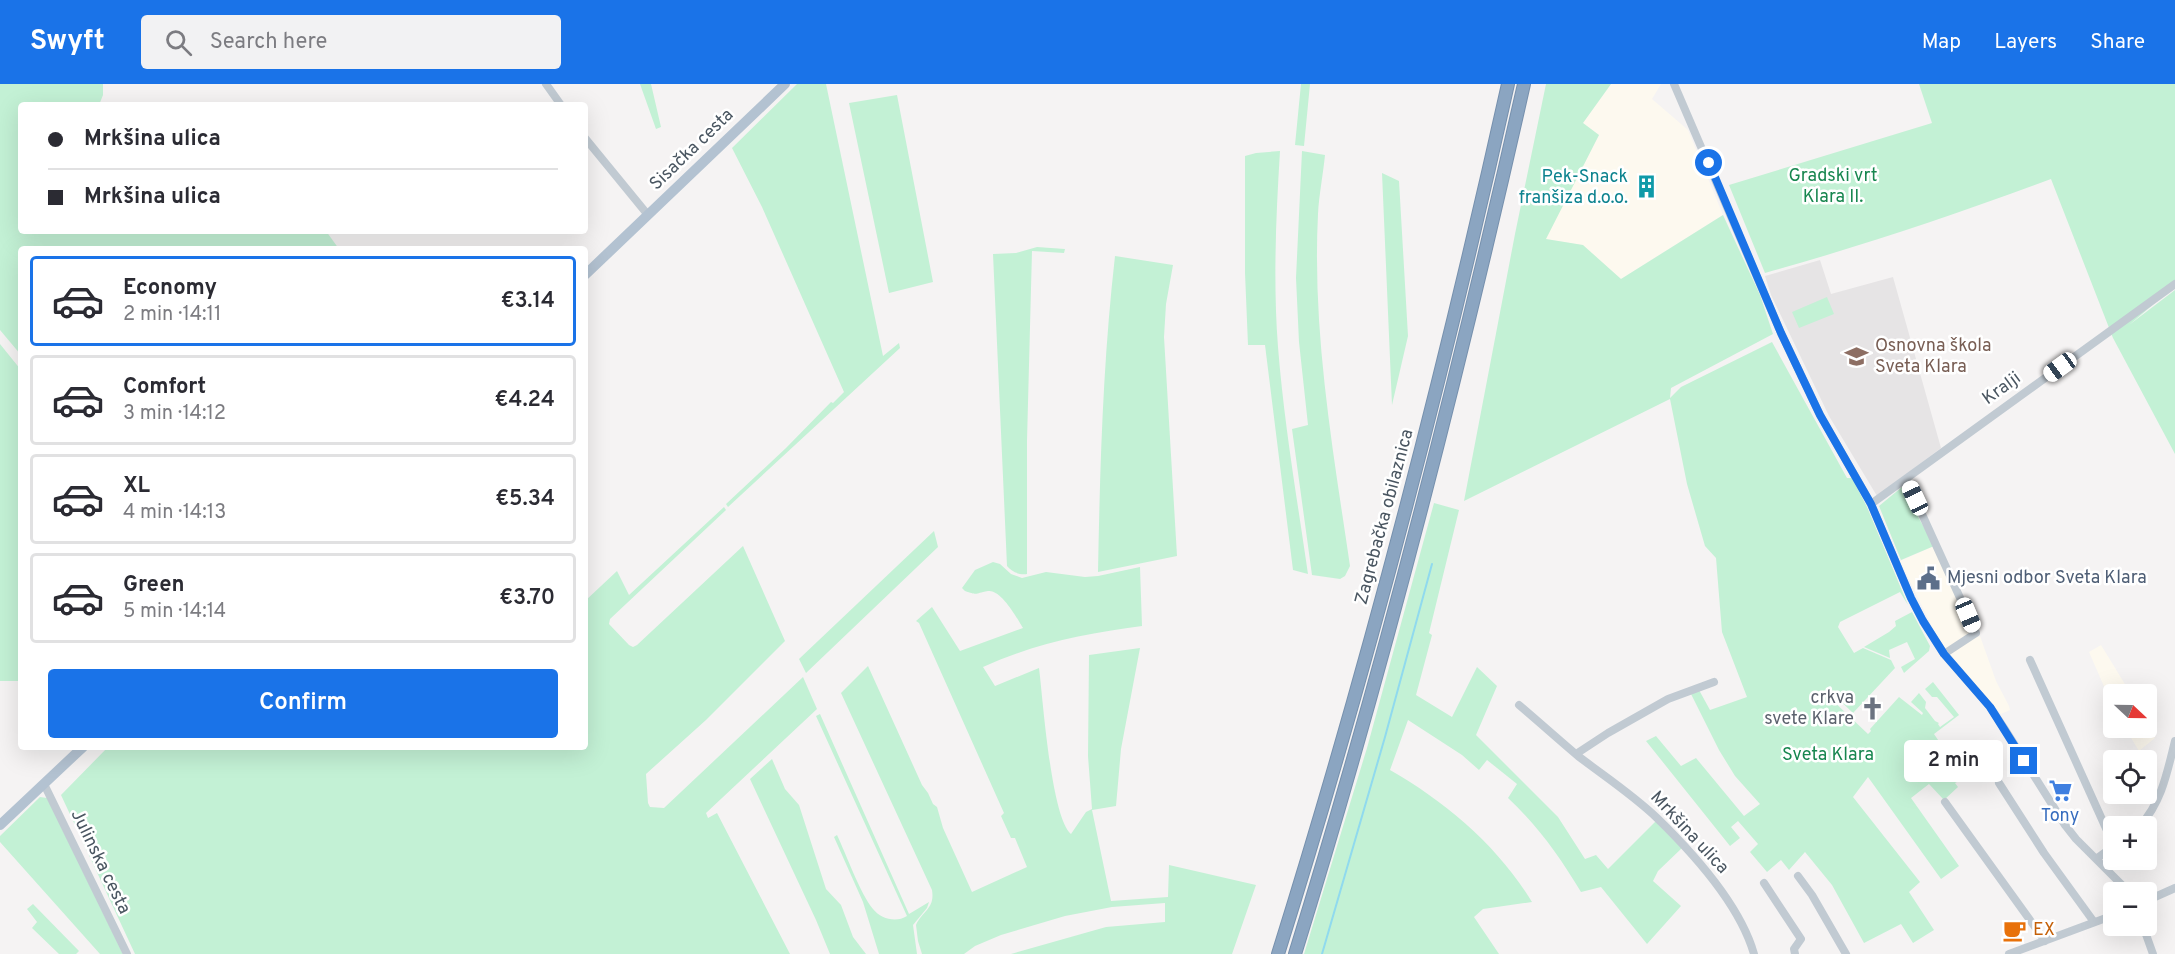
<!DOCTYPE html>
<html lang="en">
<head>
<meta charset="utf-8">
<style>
  :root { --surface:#fff; --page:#f2f2f3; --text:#2b2b33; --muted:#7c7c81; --line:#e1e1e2; --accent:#1a73e8 }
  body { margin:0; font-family:Overpass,sans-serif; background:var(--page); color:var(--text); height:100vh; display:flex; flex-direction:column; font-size:22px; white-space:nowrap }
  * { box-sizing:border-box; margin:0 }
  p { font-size:20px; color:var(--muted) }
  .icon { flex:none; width:33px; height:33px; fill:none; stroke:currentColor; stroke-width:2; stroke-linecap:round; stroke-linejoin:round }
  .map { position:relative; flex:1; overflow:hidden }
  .side { position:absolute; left:18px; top:162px; width:570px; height:504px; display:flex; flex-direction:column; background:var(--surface); border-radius:6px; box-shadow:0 6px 24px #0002 }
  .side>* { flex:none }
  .guide { position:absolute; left:18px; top:18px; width:570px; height:132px; border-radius:6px; box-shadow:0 6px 24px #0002; display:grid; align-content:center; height:132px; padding:0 30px; background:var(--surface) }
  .needle { width:39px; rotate:112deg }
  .buttons { position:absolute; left:2103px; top:600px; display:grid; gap:12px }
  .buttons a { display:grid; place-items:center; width:54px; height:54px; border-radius:6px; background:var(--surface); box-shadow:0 6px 24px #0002; font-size:30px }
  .end { position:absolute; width:27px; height:27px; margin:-14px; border:8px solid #1a73e8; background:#fff; box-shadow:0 0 0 3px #fff }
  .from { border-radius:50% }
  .bubble { position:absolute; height:42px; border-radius:6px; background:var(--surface); box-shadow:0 6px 24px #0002; font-size:20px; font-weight:600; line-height:42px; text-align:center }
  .car { position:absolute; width:18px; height:36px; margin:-18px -9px; border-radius:8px; box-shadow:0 0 4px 2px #0007; background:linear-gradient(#fff 24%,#345 0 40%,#fff 0 76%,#345 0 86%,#fff 0) }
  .guide b { display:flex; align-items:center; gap:21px; height:57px; font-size:22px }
  .guide b+b { border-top:2px solid var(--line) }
  .guide i { width:15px; height:15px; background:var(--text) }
  ul { padding:10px 0 0; list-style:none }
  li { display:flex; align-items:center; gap:18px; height:90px; margin:0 12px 9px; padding:0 18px; border:3px solid var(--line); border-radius:6px }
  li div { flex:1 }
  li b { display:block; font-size:22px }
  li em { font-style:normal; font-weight:600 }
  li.selected { border-color:var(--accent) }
  li>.icon { width:54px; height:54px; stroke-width:1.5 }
  .cta { display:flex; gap:12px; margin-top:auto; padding:12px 30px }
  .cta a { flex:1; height:69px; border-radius:6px; background:var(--accent); color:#fff; font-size:24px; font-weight:600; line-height:69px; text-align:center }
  header { display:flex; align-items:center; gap:36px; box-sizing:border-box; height:84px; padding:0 30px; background:var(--accent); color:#fff }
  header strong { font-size:28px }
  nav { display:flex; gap:33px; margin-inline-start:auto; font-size:21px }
  .search { width:420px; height:54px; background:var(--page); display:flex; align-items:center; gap:15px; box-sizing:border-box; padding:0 21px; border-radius:6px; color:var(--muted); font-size:22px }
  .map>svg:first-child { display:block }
</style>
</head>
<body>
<header>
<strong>Swyft</strong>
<div class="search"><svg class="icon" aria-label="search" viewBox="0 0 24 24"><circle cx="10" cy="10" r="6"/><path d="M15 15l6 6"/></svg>Search here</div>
<nav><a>Map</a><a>Layers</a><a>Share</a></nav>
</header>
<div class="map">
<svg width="2175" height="870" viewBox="0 0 2175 870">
  <rect width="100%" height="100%" fill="#f5f3f3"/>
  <path fill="#fdf9ef" d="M 1611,0 L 1661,0 L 1652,15 L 1688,46 L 1723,131 L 1621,195 L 1582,161 L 1545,155 L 1599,51 L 1583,39 Z
    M 1934,462 L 1977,553 L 1980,552 L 1996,597 L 2009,622 L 2010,626 L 2001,630 L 1939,557 L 1900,477 Z
    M 2101,561 L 2131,610 L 2114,610 L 2113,623 L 2089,568 Z
    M 2147,639 L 2155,654 L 2139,667 L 2125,644 L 2146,644 Z"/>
  <path fill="#e6e4e5" d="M 1820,176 L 1831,210 L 1893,193 L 1941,364 L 1877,412 L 1829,332 L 1771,211 L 1765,192 Z"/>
  <path fill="#c3f1d5" d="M 0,0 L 103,0 L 103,11 L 99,21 L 21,21 L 21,147 L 326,147 L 339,165 L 21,165 L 21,271 L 0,246 Z
    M 640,0 L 651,0 L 661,43 L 656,45 Z
    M 797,0 L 826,0 L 883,272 L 899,259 L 900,264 L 728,423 L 726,420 L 786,364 L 831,318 L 833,319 L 844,308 L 762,123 L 732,64 Z
    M 1301,0 L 1310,0 L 1304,62 L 1295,61 Z
    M 1546,0 L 1611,0 L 1583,39 L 1599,51 L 1546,155 L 1583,161 L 1621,195 L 1723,131 L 1760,211 L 1773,250 L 1671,304 L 1670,314 L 1681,303 L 1772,258 L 1847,394 L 1852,394 L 1867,423 L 1908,521 L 1900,508 L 1840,538 L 1838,543 L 1854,569 L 1863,564 L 1891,576 L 1895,584 L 1853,629 L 1833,610 L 1828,612 L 1868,650 L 1871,647 L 1870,645 L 1899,613 L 1922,631 L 1923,629 L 1911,618 L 1919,609 L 1926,618 L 1925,624 L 1935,637 L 1939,639 L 1938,640 L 1940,643 L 1954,633 L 1937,613 L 1932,613 L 1925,605 L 1933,598 L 1959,631 L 1934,650 L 1959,687 L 1954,691 L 1959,697 L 1955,699 L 1958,703 L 1944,716 L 1929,700 L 1911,714 L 1959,782 L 1941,795 L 1868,693 L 1853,713 L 1920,798 L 1909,808 L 1934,846 L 1913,859 L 1901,840 L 1864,859 L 1832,801 L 1805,768 L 1789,786 L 1781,776 L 1767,788 L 1750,768 L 1758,760 L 1738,737 L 1731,743 L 1740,754 L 1730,762 L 1646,657 L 1656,652 L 1681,682 L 1696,674 L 1744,732 L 1760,720 L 1735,692 L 1719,666 L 1691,610 L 1699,606 L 1710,626 L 1747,613 L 1722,548 L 1716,474 L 1705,462 L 1687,400 L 1670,315 L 1464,417 L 1515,150 Z
    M 1919,0 L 2175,0 L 2175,202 L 2129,241 L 2175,206 L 2175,370 L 2113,254 L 2051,95 C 1957,130 1862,162 1765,189 L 1729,101 L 1932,39 Z
    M 897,11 L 933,198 L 889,209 L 849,19 Z
    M 1280,67 C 1276,132 1273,198 1278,263 C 1284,339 1297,414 1308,490 L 1293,486 L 1265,261 L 1248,261 L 1245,189 L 1245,72 L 1256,69 Z
    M 1302,67 L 1325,71 C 1323,91 1319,111 1318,130 C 1312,248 1333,366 1350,482 L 1345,492 L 1340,495 L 1312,491 L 1292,345 L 1308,341 L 1299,258 L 1296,194 Z
    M 1382,89 L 1399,97 L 1408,252 L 1392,321 Z
    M 1037,163 L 1065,165 L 1064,169 L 1032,167 L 1027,357 L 1027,490 C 1019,491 1012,488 1007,482 L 993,170 L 1016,169 Z
    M 1115,172 L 1173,181 L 1166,220 L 1164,253 L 1177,472 L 1098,488 C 1100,382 1103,277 1115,172 Z
    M 1827,213 L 1834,230 L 1799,244 L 1792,228 Z
    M 0,260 L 21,286 L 21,597 L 0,597 Z
    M 1902,403 L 1934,462 L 1901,476 L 1879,422 Z
    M 1434,419 L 1459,426 L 1429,549 L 1432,551 L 1416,611 L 1452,633 L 1477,583 L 1497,602 L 1476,651 L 1558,733 L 1585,775 L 1596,771 L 1608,785 L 1656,737 L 1682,764 L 1658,787 L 1653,797 L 1681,822 L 1647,860 L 1601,803 L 1581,808 C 1560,773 1538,742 1508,714 L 1517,700 L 1487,676 L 1479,686 L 1462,671 L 1408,636 L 1390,686 C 1446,718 1498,762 1532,818 L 1483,825 L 1474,833 L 1499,870 L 1304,870 L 1367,664 Z
    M 724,423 L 726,426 L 610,535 L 609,540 L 629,561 L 633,563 L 637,561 L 743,462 L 785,557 L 706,636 L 646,690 L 648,719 L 650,723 L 664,724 L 803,593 L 817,625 L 706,729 L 708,734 L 717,729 L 790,870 L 135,870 L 61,711 L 108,663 L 585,663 L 585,517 L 617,487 L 629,511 Z
    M 934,447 L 938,463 L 806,589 L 799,575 Z
    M 993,478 L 1000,480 L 1011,490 L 1022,494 L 1046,488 L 1085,493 L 1098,492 L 1140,483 L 1142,542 C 1087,549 1033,560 983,583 L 995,602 L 1039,584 C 1043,615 1051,733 1071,750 L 1086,728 L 1092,725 L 1088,672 L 1089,571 L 1140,564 L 1121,665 L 1116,722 L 1092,726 L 1111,817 L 1168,813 L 1169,781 L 1256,801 L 1232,870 L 1011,870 L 1106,843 L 1165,838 L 1165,819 L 1112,823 L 1065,832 L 1001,851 L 975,862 L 964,870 L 922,870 L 918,857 L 916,841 C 923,826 935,825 932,806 L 841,609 L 868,582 L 922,701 L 928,709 L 933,720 L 937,723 L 943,744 L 972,808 L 1027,783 L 1015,754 L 1011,754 L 1001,732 L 1004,729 L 919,539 L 916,537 L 932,523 L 960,567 L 1023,544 C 1017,534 1001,505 988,507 C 975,509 979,512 965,507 L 962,504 L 975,486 Z
    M 1912,528 L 1930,562 L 1929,567 L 1904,589 L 1901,583 L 1915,575 L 1907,558 L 1889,566 L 1890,574 L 1864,563 L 1889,548 L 1896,542 L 1895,537 Z
    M 820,630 L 909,830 L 929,818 L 927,824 L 913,841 L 917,870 L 879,870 L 863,818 L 834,753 L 837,751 C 846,770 861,811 873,825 C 881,835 896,839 907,832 L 816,632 Z
    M 772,675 L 785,705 L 799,721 L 826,805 L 841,821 L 853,853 L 866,870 L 830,870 L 816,836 L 750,695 Z
    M 40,713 L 47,714 L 123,870 L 100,870 L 0,758 L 0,752 Z
    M 33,820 L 79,867 L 76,870 L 59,870 L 32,844 L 37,838 L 27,825 Z"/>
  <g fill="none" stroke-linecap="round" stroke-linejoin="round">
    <path stroke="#90daee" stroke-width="2" d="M 1322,870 L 1385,653 L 1432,480"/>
    <defs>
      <path id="highway" d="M 1278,870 C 1368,583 1443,293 1508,0
        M 1295,870 C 1384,583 1458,293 1524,0"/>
    </defs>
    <use href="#highway" stroke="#7690ad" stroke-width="14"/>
    <path stroke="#c1cad2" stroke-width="8" d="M 546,0 L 561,21
      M 1674,0 L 1781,249 L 1820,331 L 1871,420 L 1911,514 L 1923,537 L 1944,570 L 1990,623 L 2004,644 L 2065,741 L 2076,755 L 2122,801 L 2127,808
      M 585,54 L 648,131
      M 1906,395 L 1976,549 L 1944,570
      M 1871,420 L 2175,200
      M 2030,576 L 2114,762 L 2096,775
      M 1519,621 C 1539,638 1558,655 1578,672 C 1604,692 1633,711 1657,734 C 1693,769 1740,821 1754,870
      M 1576,670 L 1608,649 L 1668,615 L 1714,598
      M 1999,699 L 2044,769 L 2094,838
      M 44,700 L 127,870
      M 1945,718 L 2045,857
      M 2140,742 C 2162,717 2167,689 2175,657
      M 1798,792 L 1812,811 L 1846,870
      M 1764,799 L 1801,855 L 1794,865 L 1795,870
      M 2146,817 L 2175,804
      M 2143,842 L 2153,870
      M 2009,870 L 2114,831"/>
    <path stroke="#b3c2d1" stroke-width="10" d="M 585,191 L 785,0
      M 0,741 L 83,663"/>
    <use href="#highway" stroke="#8ba5c1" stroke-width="12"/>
  </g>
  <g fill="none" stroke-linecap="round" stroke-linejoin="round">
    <path stroke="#1a73e8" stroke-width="8" d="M 1709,79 L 1781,249 L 1820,331 L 1871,420 L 1911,514 L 1923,537 L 1944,570 L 1990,623 L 2024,677"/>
  </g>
  <defs>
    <symbol id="building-bare" viewBox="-9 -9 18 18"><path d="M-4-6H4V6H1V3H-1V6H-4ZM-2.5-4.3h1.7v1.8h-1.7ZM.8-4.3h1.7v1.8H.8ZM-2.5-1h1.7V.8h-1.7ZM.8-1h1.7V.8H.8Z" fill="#0f9aa8" stroke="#fff" stroke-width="2.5" paint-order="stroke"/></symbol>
    <symbol id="school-bare" viewBox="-9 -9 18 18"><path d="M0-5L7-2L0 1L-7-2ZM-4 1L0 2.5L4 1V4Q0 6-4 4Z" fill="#8d6e63" stroke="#fff" stroke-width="2.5" paint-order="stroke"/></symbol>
    <symbol id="civic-bare" viewBox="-9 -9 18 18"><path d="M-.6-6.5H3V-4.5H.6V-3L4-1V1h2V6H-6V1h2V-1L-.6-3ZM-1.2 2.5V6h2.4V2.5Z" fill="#5c6f8a" stroke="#fff" stroke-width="2.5" paint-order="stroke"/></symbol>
    <symbol id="church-bare" viewBox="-9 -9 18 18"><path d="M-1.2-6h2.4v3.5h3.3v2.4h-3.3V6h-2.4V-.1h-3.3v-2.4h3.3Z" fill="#6b7280" stroke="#fff" stroke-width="2.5" paint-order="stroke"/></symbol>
    <symbol id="supermarket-bare" viewBox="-9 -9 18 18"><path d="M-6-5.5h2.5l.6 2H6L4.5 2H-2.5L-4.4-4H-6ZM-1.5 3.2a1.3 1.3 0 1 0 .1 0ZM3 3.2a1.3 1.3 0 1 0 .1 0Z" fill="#3f7fe0" stroke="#fff" stroke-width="2.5" paint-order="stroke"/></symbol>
    <symbol id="cafe-bare" viewBox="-9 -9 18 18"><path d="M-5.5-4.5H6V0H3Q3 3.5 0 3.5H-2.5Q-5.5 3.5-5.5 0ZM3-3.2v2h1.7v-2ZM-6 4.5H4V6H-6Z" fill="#e8710a" stroke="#fff" stroke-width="2.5" paint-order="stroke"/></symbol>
  </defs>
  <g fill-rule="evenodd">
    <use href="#building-bare" x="1630" y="86" width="33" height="33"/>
    <use href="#school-bare" x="1840" y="256" width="33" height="33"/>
    <use href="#civic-bare" x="1912" y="478" width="33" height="33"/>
    <use href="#church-bare" x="1856" y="608" width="33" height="33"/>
    <use href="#supermarket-bare" x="2044" y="690" width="33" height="33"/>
    <use href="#cafe-bare" x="1998" y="830" width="33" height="33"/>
  </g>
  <g text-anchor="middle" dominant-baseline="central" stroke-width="5" stroke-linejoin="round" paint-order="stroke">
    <g font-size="18" fill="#4a5661" stroke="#fff">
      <text transform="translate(692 66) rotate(-44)">Sisačka cesta</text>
      <text transform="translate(2002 305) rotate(-36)">Kralji</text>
      <text transform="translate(1385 433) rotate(-75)">Zagrebačka obilaznica</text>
      <text transform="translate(1689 749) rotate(47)">Mrkšina ulica</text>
      <text transform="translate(100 778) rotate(64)">Julinska cesta</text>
    </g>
    <g font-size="18" fill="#17864f" stroke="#fff">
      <text x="1833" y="92">Gradski vrt<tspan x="1833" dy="21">Klara II.</tspan></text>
      <text x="1828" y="671">Sveta Klara</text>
    </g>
    <g font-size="18" fill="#0d838f" stroke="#fff" text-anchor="end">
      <text x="1628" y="93">Pek-Snack<tspan x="1628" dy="21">franšiza d.o.o.</tspan></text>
    </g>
    <g font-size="18" fill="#785e54" stroke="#fff" text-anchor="start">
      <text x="1875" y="262">Osnovna škola<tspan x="1875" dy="21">Sveta Klara</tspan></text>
    </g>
    <g font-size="18" fill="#4e5e75" stroke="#fff" text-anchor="start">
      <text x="1947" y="494">Mjesni odbor Sveta Klara</text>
    </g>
    <g font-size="18" fill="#5b616d" stroke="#fff" text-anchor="end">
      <text x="1854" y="614">crkva<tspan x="1854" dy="21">svete Klare</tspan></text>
    </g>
    <g font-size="18" fill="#366cbe" stroke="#fff">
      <text x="2060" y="732">Tony</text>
    </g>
    <g font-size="18" fill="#c56008" stroke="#fff" text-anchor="start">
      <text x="2033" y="846">EX</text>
    </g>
  </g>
</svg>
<div class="buttons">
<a><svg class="needle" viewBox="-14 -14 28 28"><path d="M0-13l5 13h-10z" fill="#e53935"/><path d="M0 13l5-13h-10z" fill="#7c7c81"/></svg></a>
<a><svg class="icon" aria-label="locate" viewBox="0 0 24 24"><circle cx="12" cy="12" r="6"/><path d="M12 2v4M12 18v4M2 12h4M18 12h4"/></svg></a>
<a>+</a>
<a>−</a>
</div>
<i class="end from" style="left:1709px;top:79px"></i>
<i class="end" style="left:2024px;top:677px"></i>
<div class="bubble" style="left:1904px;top:656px;width:99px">2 min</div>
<i class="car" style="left:2060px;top:283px;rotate:234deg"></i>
<i class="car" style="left:1915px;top:414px;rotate:335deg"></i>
<i class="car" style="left:1968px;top:531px;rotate:157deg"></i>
<div class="guide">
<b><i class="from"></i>Mrkšina ulica</b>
<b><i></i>Mrkšina ulica</b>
</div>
<section class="side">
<ul>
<li class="selected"><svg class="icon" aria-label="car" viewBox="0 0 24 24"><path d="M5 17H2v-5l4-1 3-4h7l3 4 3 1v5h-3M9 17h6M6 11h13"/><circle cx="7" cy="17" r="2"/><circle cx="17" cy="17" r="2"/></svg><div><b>Economy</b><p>2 min · 14:11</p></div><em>€3.14</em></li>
<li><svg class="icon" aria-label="car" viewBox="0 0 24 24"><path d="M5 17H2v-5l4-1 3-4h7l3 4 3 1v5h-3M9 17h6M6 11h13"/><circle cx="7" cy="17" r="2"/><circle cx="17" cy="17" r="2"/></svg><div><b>Comfort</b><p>3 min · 14:12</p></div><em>€4.24</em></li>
<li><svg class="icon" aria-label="car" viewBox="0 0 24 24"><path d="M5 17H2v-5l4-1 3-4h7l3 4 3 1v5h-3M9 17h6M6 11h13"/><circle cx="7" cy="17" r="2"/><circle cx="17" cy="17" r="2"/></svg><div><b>XL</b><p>4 min · 14:13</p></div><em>€5.34</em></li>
<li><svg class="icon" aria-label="car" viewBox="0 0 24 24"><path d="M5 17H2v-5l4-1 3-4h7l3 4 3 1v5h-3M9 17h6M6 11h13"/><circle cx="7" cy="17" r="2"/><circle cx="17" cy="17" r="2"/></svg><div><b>Green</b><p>5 min · 14:14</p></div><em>€3.70</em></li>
</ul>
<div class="cta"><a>Confirm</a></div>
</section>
</div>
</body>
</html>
